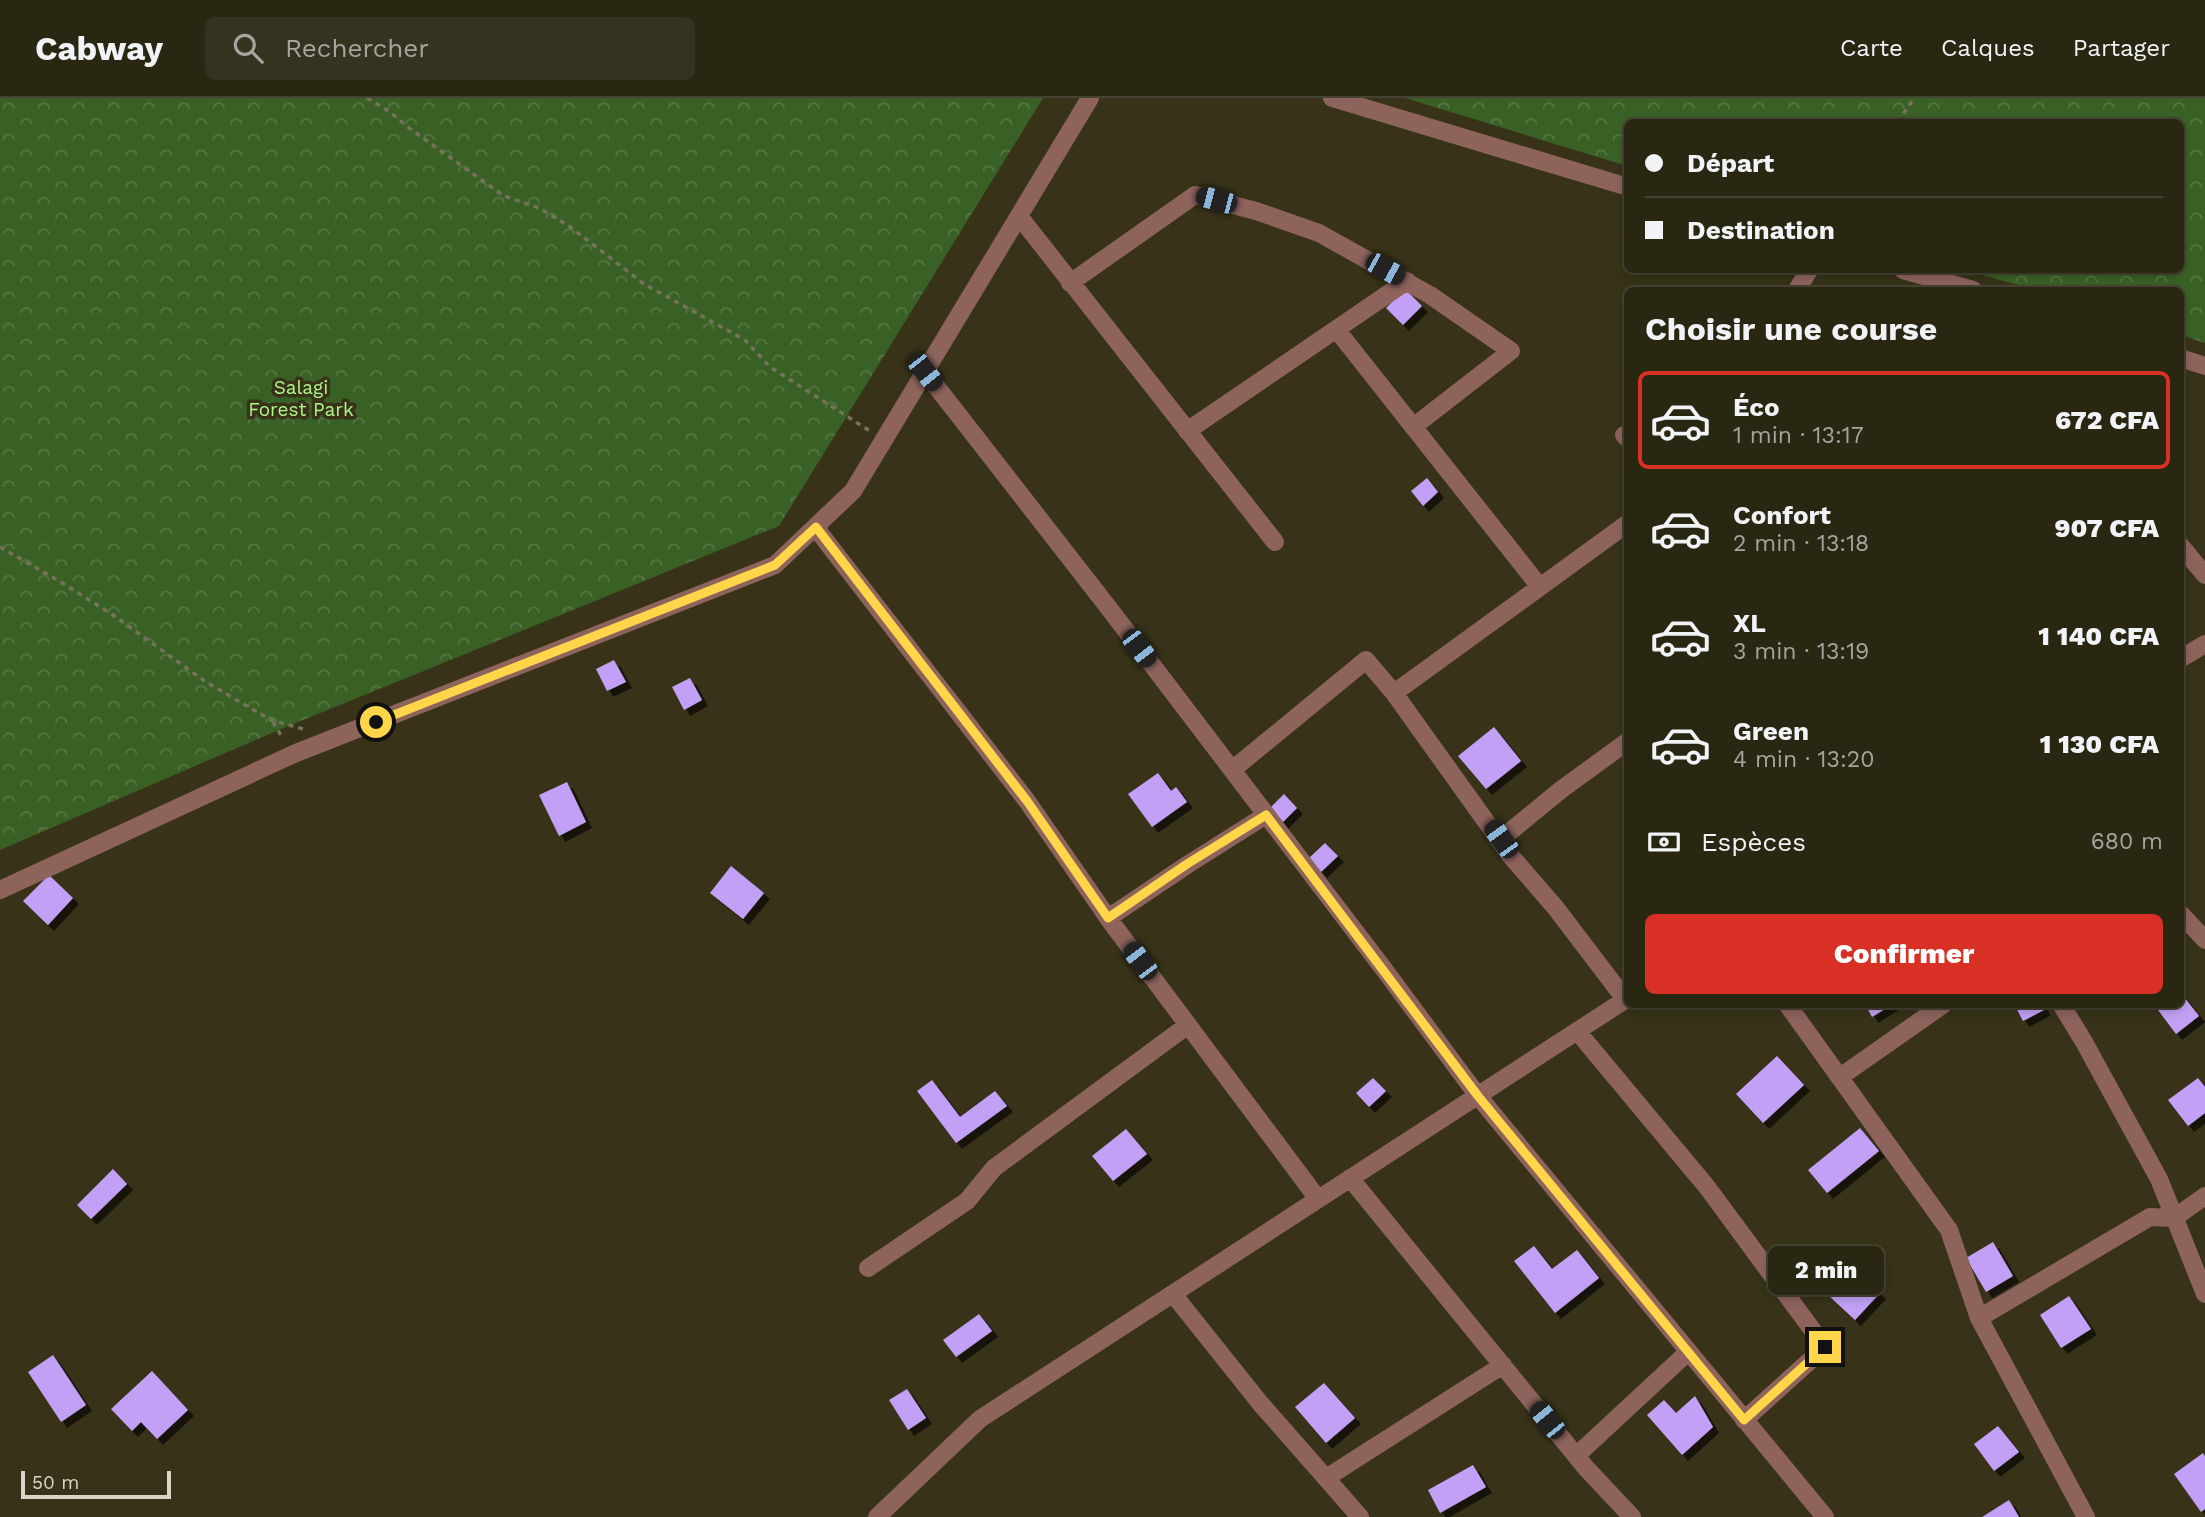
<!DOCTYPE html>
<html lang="fr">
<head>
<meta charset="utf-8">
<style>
  :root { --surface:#292612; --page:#353220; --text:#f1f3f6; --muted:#a5a59f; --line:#454332; --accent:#d93025 }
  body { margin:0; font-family:"Work Sans",sans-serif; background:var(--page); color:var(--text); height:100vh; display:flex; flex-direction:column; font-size:26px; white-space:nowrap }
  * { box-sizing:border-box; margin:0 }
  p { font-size:23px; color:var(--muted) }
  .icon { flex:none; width:38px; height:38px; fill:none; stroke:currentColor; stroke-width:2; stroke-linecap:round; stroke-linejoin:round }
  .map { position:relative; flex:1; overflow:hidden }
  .sheet { position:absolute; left:1624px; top:189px; width:560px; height:721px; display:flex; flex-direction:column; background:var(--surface); border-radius:10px; box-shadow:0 4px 10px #0003,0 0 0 2px var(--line) }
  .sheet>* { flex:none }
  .banner { position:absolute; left:1624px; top:21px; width:560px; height:154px; border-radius:10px; box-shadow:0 4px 10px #0003,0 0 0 2px var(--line); display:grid; align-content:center; height:154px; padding:0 21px; background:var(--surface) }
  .scale { position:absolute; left:21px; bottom:18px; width:150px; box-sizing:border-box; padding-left:7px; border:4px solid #d9d6c7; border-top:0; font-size:19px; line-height:24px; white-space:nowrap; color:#d9d6c7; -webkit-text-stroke:5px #373218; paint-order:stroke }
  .end { position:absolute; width:32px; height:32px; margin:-16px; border:9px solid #ffd54a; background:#111; box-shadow:0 0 0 4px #111 }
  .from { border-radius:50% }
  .bubble { position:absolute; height:49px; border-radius:10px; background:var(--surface); box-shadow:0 4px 10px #0003,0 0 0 2px var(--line); font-size:23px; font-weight:800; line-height:49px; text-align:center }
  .car { position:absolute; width:21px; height:42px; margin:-21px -10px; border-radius:9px; box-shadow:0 0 5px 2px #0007; background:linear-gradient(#222 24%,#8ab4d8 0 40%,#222 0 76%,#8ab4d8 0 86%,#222 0) }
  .banner b { display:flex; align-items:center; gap:24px; height:66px; font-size:26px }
  .banner b+b { border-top:2px solid var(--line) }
  .banner i { width:18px; height:18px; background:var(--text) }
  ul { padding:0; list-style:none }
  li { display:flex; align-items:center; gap:21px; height:98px; margin:0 14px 10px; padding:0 7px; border:4px solid transparent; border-radius:10px }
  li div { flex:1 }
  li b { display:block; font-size:26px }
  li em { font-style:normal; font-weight:800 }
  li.current { border-color:var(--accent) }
  li>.icon { width:63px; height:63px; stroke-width:1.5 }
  h2 { padding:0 21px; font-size:32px; line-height:84px }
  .pay { display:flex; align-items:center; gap:18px; height:77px; padding:0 21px; font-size:26px }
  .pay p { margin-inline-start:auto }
  .button { display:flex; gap:14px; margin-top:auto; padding:14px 21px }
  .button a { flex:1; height:80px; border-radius:10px; background:var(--accent); color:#fff; font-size:28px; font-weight:800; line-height:80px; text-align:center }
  header { display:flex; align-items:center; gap:42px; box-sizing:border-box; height:98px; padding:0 35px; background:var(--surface); border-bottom:2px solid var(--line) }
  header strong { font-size:33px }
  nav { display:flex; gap:38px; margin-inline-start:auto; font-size:24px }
  .search { width:490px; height:63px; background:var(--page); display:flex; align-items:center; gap:18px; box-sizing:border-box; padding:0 24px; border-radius:10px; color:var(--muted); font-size:26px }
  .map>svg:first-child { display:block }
</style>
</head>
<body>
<header>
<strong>Cabway</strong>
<div class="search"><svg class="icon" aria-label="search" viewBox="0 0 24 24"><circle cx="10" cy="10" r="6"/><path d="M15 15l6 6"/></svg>Rechercher</div>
<nav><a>Carte</a><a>Calques</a><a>Partager</a></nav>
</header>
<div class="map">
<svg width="2205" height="1419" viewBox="0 0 2205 1419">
  <defs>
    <pattern id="forest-crowns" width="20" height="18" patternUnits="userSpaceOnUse" patternTransform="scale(1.75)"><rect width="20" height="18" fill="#3a6125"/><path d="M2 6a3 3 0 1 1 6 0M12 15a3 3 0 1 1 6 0" fill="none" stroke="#567743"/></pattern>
    <filter id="shadow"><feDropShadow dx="6" dy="6" stdDeviation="0" flood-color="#0009"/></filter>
  </defs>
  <rect width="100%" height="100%" fill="#373218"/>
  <path fill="url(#forest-crowns)" d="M 0,0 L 1043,0 L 779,428 L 281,631 L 0,752 Z
    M 1405,0 L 2205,0 L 2205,245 L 2181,237 L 2180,192 L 2035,192 L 1966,172 L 2180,172 L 2180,24 L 1628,24 L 1627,68 Z"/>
  <path fill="#c2a0f5" filter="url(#shadow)" d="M 1405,191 L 1422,208 L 1403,227 L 1386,210 Z
    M 1427,380 L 1438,394 L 1423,408 L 1411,393 Z
    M 614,562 L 626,584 L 607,593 L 596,571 Z
    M 690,580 L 702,602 L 684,612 L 672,589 Z
    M 1494,629 L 1521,663 L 1486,691 L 1458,658 Z
    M 1158,675 L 1171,693 L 1176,689 L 1187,704 L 1152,729 L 1128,696 Z
    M 567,684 L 586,724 L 559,738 L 539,697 Z
    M 1284,696 L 1297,710 L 1281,726 L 1268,712 Z
    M 1325,745 L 1338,758 L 1321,774 L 1309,760 Z
    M 731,768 L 764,795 L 743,821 L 710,795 Z
    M 49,777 L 73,800 L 48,827 L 23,803 Z
    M 2180,894 L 2199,918 L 2176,936 L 2155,908 L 2157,906 L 2180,906 Z
    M 1865,906 L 1893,906 L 1872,919 Z
    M 2014,906 L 2042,906 L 2044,912 L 2023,923 Z
    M 1777,958 L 1804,987 L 1763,1025 L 1736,996 Z
    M 1373,980 L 1386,993 L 1369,1009 L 1356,995 Z
    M 2198,980 L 2205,989 L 2205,1015 L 2188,1028 L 2168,1002 Z
    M 932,982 L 960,1019 L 995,993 L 1007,1008 L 956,1045 L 917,993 Z
    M 1860,1030 L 1879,1053 L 1827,1095 L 1808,1072 Z
    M 1126,1031 L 1147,1056 L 1113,1083 L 1092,1058 Z
    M 113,1071 L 127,1086 L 91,1121 L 77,1107 Z
    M 1993,1144 L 2013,1178 L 1986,1194 L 1966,1160 Z
    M 1534,1148 L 1552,1171 L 1577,1152 L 1599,1180 L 1555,1215 L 1514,1163 Z
    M 1851,1169 L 1880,1195 L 1855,1222 L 1827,1196 Z
    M 2069,1198 L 2091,1231 L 2061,1250 L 2040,1217 Z
    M 979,1216 L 992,1233 L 956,1259 L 943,1242 Z
    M 53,1257 L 86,1307 L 61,1324 L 28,1274 Z
    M 152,1273 L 188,1312 L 157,1341 L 141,1324 L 132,1333 L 111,1311 Z
    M 1324,1285 L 1355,1320 L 1326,1345 L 1295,1309 Z
    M 907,1291 L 926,1320 L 908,1332 L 889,1302 Z
    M 1695,1298 L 1713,1329 L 1682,1357 L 1647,1317 L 1664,1302 L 1676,1315 Z
    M 1998,1328 L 2019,1354 L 1994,1373 L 1974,1346 Z
    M 2203,1355 L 2205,1358 L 2205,1411 L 2201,1414 L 2174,1376 Z
    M 1473,1367 L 1486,1389 L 1440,1415 L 1428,1392 Z
    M 2009,1402 L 2019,1419 L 1982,1419 Z"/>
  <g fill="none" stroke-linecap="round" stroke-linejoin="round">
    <path stroke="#76725c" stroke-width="3.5" stroke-dasharray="5 5" stroke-linecap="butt" d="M 367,0 L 390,14 L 409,30 L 504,98 L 539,110 L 569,128 L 644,186 L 745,242 L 770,269 L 870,333
      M 1898,24 L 1914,0
      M 0,449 L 64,486 L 113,517 L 206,584 L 271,622 L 303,631
      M 273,624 L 283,641"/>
    <path stroke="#8d635c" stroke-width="18" d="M 1332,0 L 1628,89
      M 1019,118 L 1275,444
      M 1903,172 L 1973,192
      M 1070,185 L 1195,97 L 1256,113 L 1319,135 L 1430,197 L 1511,253 L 1413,329
      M 1797,192 L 1809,172
      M 1336,231 L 1540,489
      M 2180,260 L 2205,268
      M 925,274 L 1108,509 L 1383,870 L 1478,998 L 1825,1419
      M 1187,333 L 1407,183
      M 1624,337 L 1628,341
      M 815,429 L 1027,703 L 1108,820 L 1318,1101
      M 2180,447 L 2205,477
      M 2180,561 L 2205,546
      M 1394,595 L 1628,425
      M 1232,672 L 1366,562 L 1394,595 L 1510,757 L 1555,809 L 1625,901
      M 1501,741 L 1562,691 L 1628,643
      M 0,792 L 296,655 L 775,467 L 853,393 L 1090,0
      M 2180,815 L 2205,842
      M 1108,820 L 1187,767 L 1266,717
      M 1787,906 L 1949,1132 L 1979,1220 L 2086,1419
      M 2061,906 L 2084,944 L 2159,1081 L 2205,1196
      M 1577,933 L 1707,1089 L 1825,1249 L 1744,1322
      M 1840,979 L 1944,906
      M 1350,1080 L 1586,1370 L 1632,1419
      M 868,1170 L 967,1103 L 994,1070 L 1188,927
      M 1173,1196 L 1260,1305 L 1360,1419
      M 1979,1220 L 2150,1119 L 2174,1120 L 2205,1098
      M 1576,1358 L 1688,1254
      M 1326,1380 L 1503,1267
      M 877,1419 L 980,1321 L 1628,900"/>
  </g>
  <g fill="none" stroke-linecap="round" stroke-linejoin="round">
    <path stroke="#ffd54a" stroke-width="9" d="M 376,624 L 775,467 L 816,429 L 1027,703 L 1108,820 L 1187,766 L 1266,717 L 1478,998 L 1744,1322 L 1825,1249"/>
  </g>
  <g text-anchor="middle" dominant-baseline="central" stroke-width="7" stroke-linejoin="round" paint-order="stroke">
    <g font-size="19" fill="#adf48a" stroke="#373218">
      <text x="301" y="289">Salagi<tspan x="301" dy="22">Forest Park</tspan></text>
    </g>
  </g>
</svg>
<div class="scale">50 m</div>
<i class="end from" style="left:376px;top:624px"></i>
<i class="end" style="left:1825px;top:1249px"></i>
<div class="bubble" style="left:1768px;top:1148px;width:116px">2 min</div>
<i class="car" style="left:1216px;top:102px;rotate:285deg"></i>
<i class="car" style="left:1385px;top:171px;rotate:119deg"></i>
<i class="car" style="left:925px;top:274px;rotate:142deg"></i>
<i class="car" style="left:1139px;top:550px;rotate:143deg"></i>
<i class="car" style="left:1501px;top:741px;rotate:324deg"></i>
<i class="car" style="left:1140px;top:863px;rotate:323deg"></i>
<i class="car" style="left:1547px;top:1322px;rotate:321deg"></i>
<div class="banner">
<b><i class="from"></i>Départ</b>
<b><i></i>Destination</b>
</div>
<section class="sheet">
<h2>Choisir une course</h2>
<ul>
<li class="current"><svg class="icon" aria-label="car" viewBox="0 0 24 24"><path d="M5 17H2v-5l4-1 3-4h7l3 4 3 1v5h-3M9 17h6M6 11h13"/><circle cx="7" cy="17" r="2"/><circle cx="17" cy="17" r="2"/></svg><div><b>Éco</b><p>1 min · 13:17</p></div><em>672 CFA</em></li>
<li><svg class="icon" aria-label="car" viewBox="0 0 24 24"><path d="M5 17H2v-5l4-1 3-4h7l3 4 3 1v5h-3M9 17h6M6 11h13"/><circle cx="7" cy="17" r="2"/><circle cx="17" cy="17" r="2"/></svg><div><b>Confort</b><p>2 min · 13:18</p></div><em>907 CFA</em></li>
<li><svg class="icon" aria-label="car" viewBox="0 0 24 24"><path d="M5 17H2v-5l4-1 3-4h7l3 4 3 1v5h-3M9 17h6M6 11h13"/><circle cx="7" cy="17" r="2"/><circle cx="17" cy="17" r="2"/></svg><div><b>XL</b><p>3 min · 13:19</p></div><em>1 140 CFA</em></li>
<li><svg class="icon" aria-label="car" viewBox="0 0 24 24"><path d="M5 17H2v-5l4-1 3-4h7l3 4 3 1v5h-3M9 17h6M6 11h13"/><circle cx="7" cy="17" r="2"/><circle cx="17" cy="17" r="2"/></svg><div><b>Green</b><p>4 min · 13:20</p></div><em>1 130 CFA</em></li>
</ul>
<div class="pay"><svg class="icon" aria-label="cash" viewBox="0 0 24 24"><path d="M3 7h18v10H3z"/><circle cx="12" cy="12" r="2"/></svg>Espèces<p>680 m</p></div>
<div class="button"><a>Confirmer</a></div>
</section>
</div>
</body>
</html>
